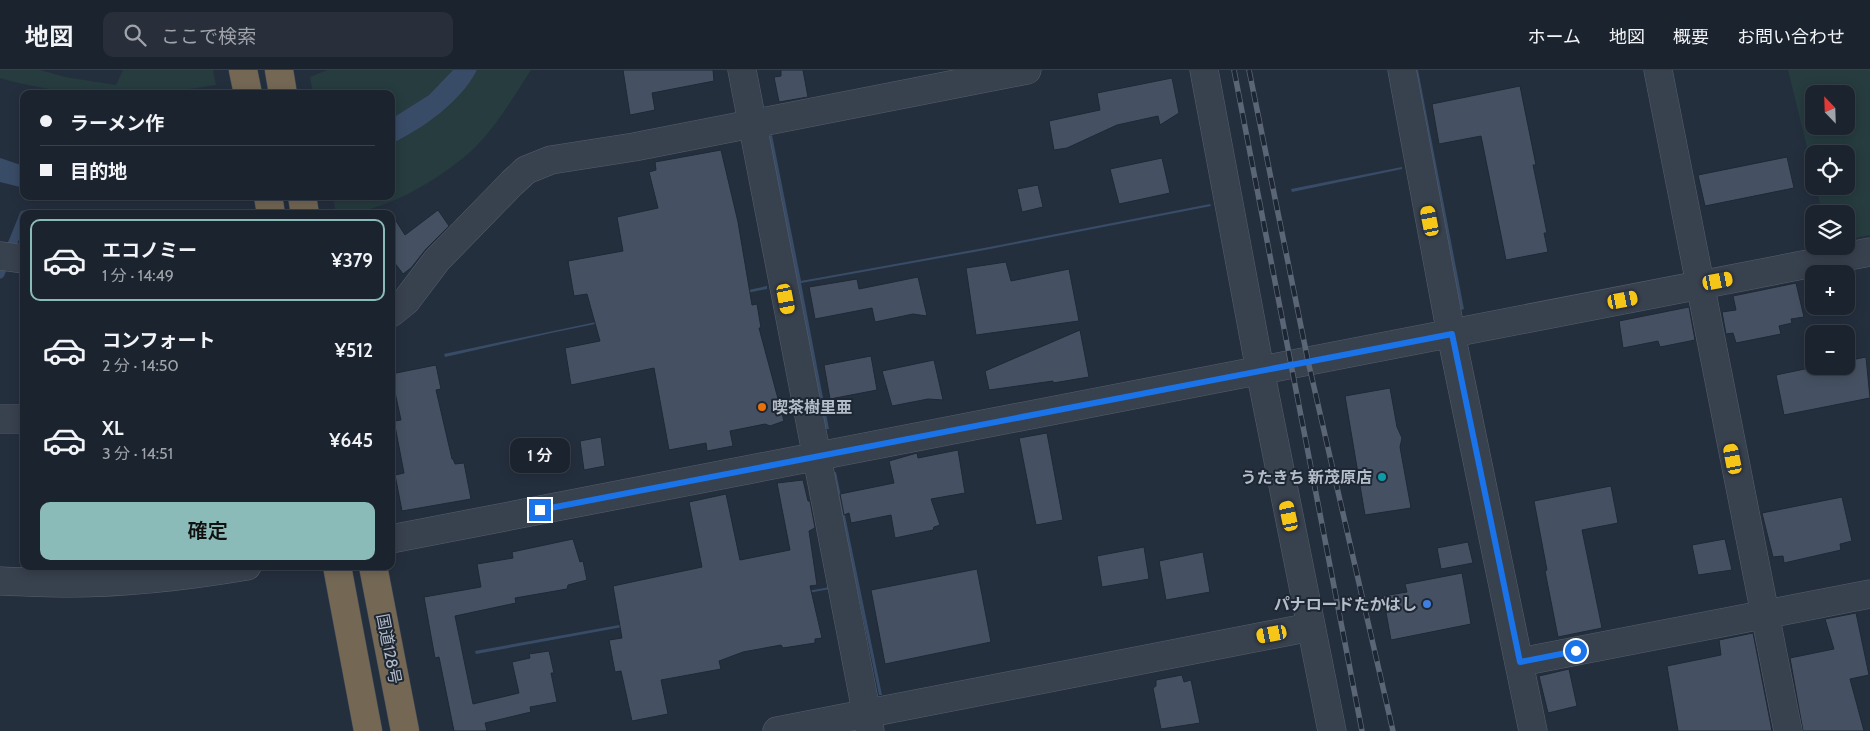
<!DOCTYPE html>
<html lang="ja">
<head>
<meta charset="utf-8">
<style>
  :root { --surface:#1b232e; --page:#282f3a; --text:#f1f3f6; --muted:#a0a4aa; --line:#39404a; --accent:#8bbbb9 }
  body { margin:0; font-family:Cabin,"Noto Sans JP",sans-serif; background:var(--page); color:var(--text); height:100vh; display:flex; flex-direction:column; font-size:19px; white-space:nowrap }
  * { box-sizing:border-box; margin:0 }
  p { font-size:16px; color:var(--muted) }
  .icon { flex:none; width:28px; height:28px; fill:none; stroke:currentColor; stroke-width:2; stroke-linecap:round; stroke-linejoin:round }
  .map { position:relative; flex:1; overflow:hidden }
  .side { position:absolute; left:20px; top:140px; width:375px; height:360px; display:flex; flex-direction:column; background:var(--surface); border-radius:10px; box-shadow:0 2px 12px #0003,0 0 0 1px var(--line) }
  .side>* { flex:none }
  .guide { position:absolute; left:20px; top:20px; width:375px; height:110px; border-radius:10px; box-shadow:0 2px 12px #0003,0 0 0 1px var(--line); display:grid; align-content:center; height:110px; padding:0 20px; background:var(--surface) }
  .needle { width:32px; rotate:337deg }
  .controls { position:absolute; left:1805px; top:15px; display:grid; gap:10px }
  .controls a { display:grid; place-items:center; width:50px; height:50px; border-radius:10px; background:var(--surface); box-shadow:0 2px 12px #0003,0 0 0 1px var(--line); font-size:25px }
  .end { position:absolute; width:22px; height:22px; margin:-11px; border:6px solid #1a73e8; background:#fff; box-shadow:0 0 0 2px #fff }
  .from { border-radius:50% }
  .bubble { position:absolute; height:35px; border-radius:10px; background:var(--surface); box-shadow:0 2px 12px #0003,0 0 0 1px var(--line); font-size:16px; font-weight:600; line-height:35px; text-align:center }
  .car { position:absolute; width:15px; height:30px; margin:-15px -8px; border-radius:6px; box-shadow:0 0 4px 1px #0007; background:linear-gradient(#f5c518 24%,#345 0 40%,#f5c518 0 76%,#345 0 86%,#f5c518 0) }
  .guide b { display:flex; align-items:center; gap:18px; height:48px; font-size:19px }
  .guide b+b { border-top:1px solid var(--line) }
  .guide i { width:12px; height:12px; background:var(--text) }
  ul { padding:9px 0 0; list-style:none }
  li { display:flex; align-items:center; gap:15px; height:82px; margin:0 10px 8px; padding:0 10px; border:2px solid transparent; border-radius:10px }
  li div { flex:1 }
  li b { display:block; font-size:19px }
  li em { font-style:normal; font-weight:600 }
  li.selected { border-color:var(--accent) }
  li>.icon { width:45px; height:45px; stroke-width:1.5 }
  .cta { display:flex; gap:10px; margin-top:auto; padding:10px 20px }
  .cta a { flex:1; height:58px; border-radius:10px; background:var(--accent); color:#111; font-size:20px; font-weight:600; line-height:58px; text-align:center }
  header { display:flex; align-items:center; gap:30px; box-sizing:border-box; height:70px; padding:0 25px; background:var(--surface); border-bottom:1px solid var(--line) }
  header strong { font-size:24px }
  nav { display:flex; gap:28px; margin-inline-start:auto; font-size:18px }
  .search { width:350px; height:45px; background:var(--page); display:flex; align-items:center; gap:12px; box-sizing:border-box; padding:0 18px; border-radius:10px; color:var(--muted); font-size:19px }
  .map>svg:first-child { display:block }
</style>
</head>
<body>
<header>
<strong>地図</strong>
<div class="search"><svg class="icon" aria-label="search" viewBox="0 0 24 24"><circle cx="10" cy="10" r="6"/><path d="M15 15l6 6"/></svg>ここで検索</div>
<nav><a>ホーム</a><a>地図</a><a>概要</a><a>お問い合わせ</a></nav>
</header>
<div class="map">
<svg width="1870" height="661" viewBox="0 0 1870 661">
  <rect width="100%" height="100%" fill="#242f3e"/>
  <path fill="#263c3f" fill-rule="evenodd" d="M 0,0 L 40,0 L 65,7 L 116,15 L 123,0 L 213,0 L 216,15 C 143,27 72,29 0,8 Z
    M 327,0 L 453,0 L 429,25 L 391,49 L 391,24 L 313,24 L 310,7 Z
    M 477,0 L 531,0 C 514,26 493,62 469,83 C 435,112 382,144 336,144 L 333,126 L 391,126 L 391,74 C 422,59 461,32 477,0 Z
    M 1788,0 L 1870,0 L 1870,165 L 1846,170 L 1846,144 L 1822,144 L 1816,116 L 1846,116 L 1846,84 L 1814,84 L 1814,106 ZM 1814,24 L 1846,24 L 1846,56 L 1814,56 Z"/>
  <path fill="#394c67" d="M 453,0 L 477,0 C 461,32 422,59 391,74 L 391,49 L 429,25 Z
    M 1414,0 L 1418,0 L 1464,239 L 1461,240 Z
    M 772,65 L 801,211 L 984,178 L 1210,134 L 1211,136 L 985,180 L 801,213 L 829,359 L 825,359 L 769,66 Z
    M 0,88 L 24,96 L 24,118 L 0,112 Z
    M 1402,97 L 1402,99 L 1292,122 L 1291,119 Z
    M 767,216 L 767,219 L 551,263 L 445,287 L 444,284 Z
    M 836,402 L 882,625 L 879,625 L 833,403 Z
    M 830,517 L 830,519 L 476,584 L 475,581 Z"/>
  <g fill="none" stroke-linecap="round" stroke-linejoin="round">
    <path stroke="#394c67" stroke-width="9" d="M 0,204 L 24,145"/>
  </g>
  <path fill="#455162" stroke="#1f2835" d="M 623,0 L 713,0 L 714,11 L 652,23 L 655,40 L 630,45 Z
    M 781,0 L 803,0 L 808,27 L 779,32 L 774,7 L 781,6 Z
    M 1172,8 L 1179,43 L 1160,55 L 1158,46 L 1117,55 L 1067,78 L 1054,80 L 1049,51 L 1100,40 L 1097,23 Z
    M 1520,16 L 1536,95 L 1533,95 L 1547,163 L 1544,163 L 1548,182 L 1506,190 L 1481,66 L 1439,74 L 1432,34 Z
    M 721,80 L 738,152 L 752,235 L 757,234 L 761,258 L 759,258 L 784,351 L 770,356 L 765,354 L 730,361 L 733,376 L 707,381 L 706,373 L 669,380 L 654,298 L 571,315 L 565,278 L 600,271 L 587,224 L 574,226 L 568,191 L 623,181 L 617,147 L 658,138 L 649,102 L 656,100 L 655,92 Z
    M 1787,87 L 1794,118 L 1705,136 L 1698,105 Z
    M 1162,88 L 1170,123 L 1119,134 L 1110,99 Z
    M 1038,115 L 1043,137 L 1022,142 L 1017,119 Z
    M 438,140 L 449,156 L 426,179 L 411,198 L 403,204 L 391,188 L 391,143 L 405,165 Z
    M 1006,192 L 1011,211 L 1069,199 L 1079,251 L 976,265 L 966,198 Z
    M 918,207 L 927,246 L 913,244 L 875,252 L 872,238 L 815,249 L 809,217 L 857,209 L 859,219 Z
    M 1796,213 L 1804,247 L 1791,249 L 1792,253 L 1779,256 L 1781,264 L 1736,273 L 1733,263 L 1726,264 L 1722,242 L 1736,240 L 1733,226 Z
    M 1689,237 L 1695,270 L 1660,277 L 1658,271 L 1623,278 L 1619,251 Z
    M 1080,260 L 1089,307 L 1053,313 L 1053,311 L 989,320 L 985,301 Z
    M 871,286 L 877,320 L 830,329 L 824,295 Z
    M 1866,287 L 1870,328 L 1784,345 L 1776,305 L 1819,296 L 1846,296 L 1846,291 Z
    M 934,290 L 943,330 L 928,329 L 892,336 L 882,301 Z
    M 436,295 L 441,319 L 436,320 L 452,389 L 453,389 L 455,394 L 464,393 L 471,429 L 402,441 L 395,405 L 404,403 L 394,351 L 401,350 L 391,304 Z
    M 1390,318 L 1397,357 L 1402,368 L 1400,377 L 1411,438 L 1365,445 L 1345,326 Z
    M 1047,363 L 1063,450 L 1036,455 L 1019,368 Z
    M 601,367 L 605,396 L 584,400 L 580,371 Z
    M 958,380 L 965,423 L 931,429 L 940,455 L 934,457 L 933,460 L 895,468 L 891,445 L 851,453 L 849,443 L 844,445 L 840,424 L 894,413 L 889,391 L 917,383 L 918,388 Z
    M 803,410 L 808,431 L 810,431 L 815,458 L 809,461 L 817,515 L 810,516 L 822,568 L 815,569 L 815,573 L 783,578 L 781,575 L 743,582 L 719,591 L 721,599 L 661,610 L 668,644 L 632,651 L 621,601 L 615,602 L 609,570 L 622,568 L 613,516 L 702,497 L 689,432 L 726,424 L 740,490 L 790,480 L 777,413 Z
    M 1611,416 L 1618,453 L 1582,460 L 1602,558 L 1558,567 L 1545,501 L 1547,500 L 1534,431 Z
    M 1842,427 L 1852,471 L 1840,474 L 1841,480 L 1784,493 L 1783,486 L 1773,487 L 1762,443 Z
    M 573,469 L 580,492 L 583,491 L 587,510 L 568,515 L 567,519 L 515,528 L 516,533 L 455,546 L 473,634 L 519,623 L 512,592 L 530,588 L 529,584 L 549,581 L 554,603 L 551,603 L 557,632 L 530,637 L 531,642 L 485,653 L 487,661 L 454,661 L 439,587 L 435,588 L 424,527 L 481,517 L 477,494 L 513,488 L 512,482 Z
    M 1725,469 L 1732,500 L 1698,505 L 1692,475 Z
    M 1468,472 L 1473,493 L 1441,499 L 1437,478 Z
    M 1144,477 L 1149,509 L 1102,517 L 1097,486 Z
    M 1203,482 L 1210,522 L 1166,530 L 1159,491 Z
    M 977,499 L 991,572 L 885,594 L 871,520 Z
    M 1462,503 L 1471,554 L 1391,570 L 1383,526 L 1407,522 L 1405,514 Z
    M 1856,543 L 1869,605 L 1850,609 L 1864,661 L 1803,661 L 1790,588 L 1834,579 L 1825,549 Z
    M 1753,563 L 1772,661 L 1678,661 L 1667,596 L 1721,585 L 1719,570 Z
    M 1569,599 L 1577,636 L 1548,643 L 1539,606 Z
    M 1182,605 L 1184,612 L 1191,610 L 1200,653 L 1161,659 L 1153,618 L 1156,616 L 1156,610 Z"/>
  <g fill="none" stroke-linecap="round" stroke-linejoin="round">
    <defs>
      <path id="minor" d="M 742,0 L 870,661
        M 1204,0 L 1260,300 L 1332,661
        M 1402,0 L 1451,264 L 1533,661
        M 1658,0 L 1788,661
        M 0,186 L 24,189
        M 391,243 L 406,231 L 437,190 L 512,113 L 526,100 L 551,90 L 634,77 L 1027,0
        M 0,349 L 24,349
        M 391,469 L 1870,182
        M 0,511 C 23,512 46,513 69,513 C 128,513 188,506 247,496
        M 1520,592 L 1870,524
        M 777,661 L 1311,557"/>
      <path id="highway" d="M 243,0 L 248,24
        M 279,0 L 283,24
        M 268,126 L 271,144
        M 302,126 L 305,144
        M 337,496 L 368,661
        M 373,496 L 405,661"/>
    </defs>
    <use href="#minor" stroke="#565f6c" stroke-width="29"/>
    <use href="#highway" stroke="#434c59" stroke-width="29"/>
    <use href="#minor" stroke="#38414e" stroke-width="28"/>
    <use href="#highway" stroke="#746855" stroke-width="28"/>
    <defs>
      <path id="rail" d="M 1234,0 L 1362,661
        M 1249,0 L 1308,291 L 1393,661"/>
    </defs>
    <use href="#rail" stroke="#5a6575" stroke-width="5.5"/>
    <use href="#rail" stroke="#1d2633" stroke-width="4" stroke-dasharray="11" stroke-linecap="butt"/>
  </g>
  <g fill="none" stroke-linecap="round" stroke-linejoin="round">
    <path stroke="#1a73e8" stroke-width="6" d="M 540,440 L 1452,264 L 1520,592 L 1576,581"/>
  </g>
  <circle fill="#e8710a" stroke="#1d2633" stroke-width="2" cx="762" cy="337" r="5"/>
  <circle fill="#0f9aa8" stroke="#1d2633" stroke-width="2" cx="1382" cy="407" r="5"/>
  <circle fill="#3f7fe0" stroke="#1d2633" stroke-width="2" cx="1427" cy="534" r="5"/>
  <g text-anchor="middle" dominant-baseline="central" stroke-width="4" stroke-linejoin="round" paint-order="stroke">
    <g font-size="16" font-weight="bold" fill="#b4bcc9" stroke="#1d2633" text-anchor="end">
      <text x="772" y="337" text-anchor="start">喫茶樹里亜</text>
      <text x="1372" y="407">うたきち 新茂原店</text>
      <text x="1417" y="534">パナロードたかはし</text>
    </g>
    <g font-size="16" fill="#b4bcc9" stroke="#1d2633">
      <text transform="translate(389 579) rotate(79)">国道128号</text>
    </g>
  </g>
</svg>
<div class="controls">
<a><svg class="needle" viewBox="-14 -14 28 28"><path d="M0-13l5 13h-10z" fill="#e53935"/><path d="M0 13l5-13h-10z" fill="#a0a4aa"/></svg></a>
<a><svg class="icon" aria-label="locate" viewBox="0 0 24 24"><circle cx="12" cy="12" r="6"/><path d="M12 2v4M12 18v4M2 12h4M18 12h4"/></svg></a>
<a><svg class="icon" aria-label="layers" viewBox="0 0 24 24"><path d="M12 4l9 5-9 5-9-5zM3 14l9 5 9-5"/></svg></a>
<a>+</a>
<a>−</a>
</div>
<i class="end from" style="left:1576px;top:581px"></i>
<i class="end" style="left:540px;top:440px"></i>
<div class="bubble" style="left:510px;top:368px;width:60px">1 分</div>
<i class="car" style="left:1430px;top:151px;rotate:349deg"></i>
<i class="car" style="left:1718px;top:211px;rotate:79deg"></i>
<i class="car" style="left:786px;top:229px;rotate:169deg"></i>
<i class="car" style="left:1623px;top:230px;rotate:79deg"></i>
<i class="car" style="left:1733px;top:389px;rotate:349deg"></i>
<i class="car" style="left:1289px;top:446px;rotate:348deg"></i>
<i class="car" style="left:1272px;top:564px;rotate:259deg"></i>
<div class="guide">
<b><i class="from"></i>ラーメン作</b>
<b><i></i>目的地</b>
</div>
<section class="side">
<ul>
<li class="selected"><svg class="icon" aria-label="car" viewBox="0 0 24 24"><path d="M5 17H2v-5l4-1 3-4h7l3 4 3 1v5h-3M9 17h6M6 11h13"/><circle cx="7" cy="17" r="2"/><circle cx="17" cy="17" r="2"/></svg><div><b>エコノミー</b><p>1 分 · 14:49</p></div><em>¥379</em></li>
<li><svg class="icon" aria-label="car" viewBox="0 0 24 24"><path d="M5 17H2v-5l4-1 3-4h7l3 4 3 1v5h-3M9 17h6M6 11h13"/><circle cx="7" cy="17" r="2"/><circle cx="17" cy="17" r="2"/></svg><div><b>コンフォート</b><p>2 分 · 14:50</p></div><em>¥512</em></li>
<li><svg class="icon" aria-label="car" viewBox="0 0 24 24"><path d="M5 17H2v-5l4-1 3-4h7l3 4 3 1v5h-3M9 17h6M6 11h13"/><circle cx="7" cy="17" r="2"/><circle cx="17" cy="17" r="2"/></svg><div><b>XL</b><p>3 分 · 14:51</p></div><em>¥645</em></li>
</ul>
<div class="cta"><a>確定</a></div>
</section>
</div>
</body>
</html>
